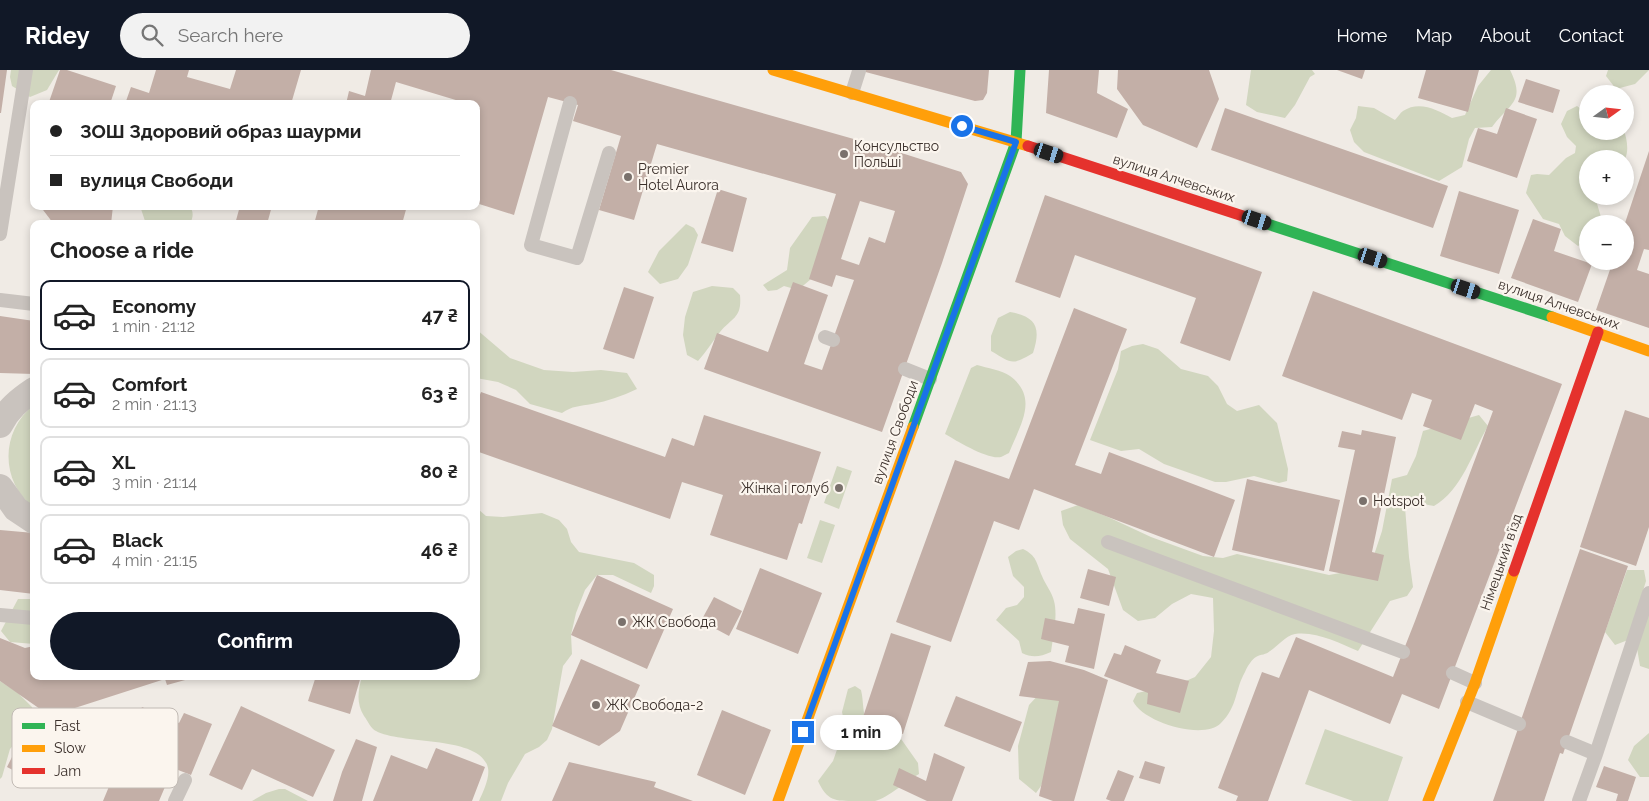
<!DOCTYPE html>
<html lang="en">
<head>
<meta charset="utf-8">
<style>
  :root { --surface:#fff; --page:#f2f2f2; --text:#222; --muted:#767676; --line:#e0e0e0; --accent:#111827 }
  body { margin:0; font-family:Raleway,sans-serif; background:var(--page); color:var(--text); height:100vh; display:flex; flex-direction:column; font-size:19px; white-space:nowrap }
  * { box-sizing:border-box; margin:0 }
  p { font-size:16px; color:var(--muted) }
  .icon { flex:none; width:28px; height:28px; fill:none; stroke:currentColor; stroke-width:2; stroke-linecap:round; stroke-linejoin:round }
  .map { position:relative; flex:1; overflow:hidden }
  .details { position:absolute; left:30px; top:150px; width:450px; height:460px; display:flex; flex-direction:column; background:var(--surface); border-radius:10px; box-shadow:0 2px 8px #0003 }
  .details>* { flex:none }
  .top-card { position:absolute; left:30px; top:30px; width:450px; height:110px; border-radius:10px; box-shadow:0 2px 8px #0003; display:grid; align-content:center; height:110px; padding:0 20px; background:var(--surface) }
  .needle { width:32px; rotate:75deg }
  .fabs { position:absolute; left:1579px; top:15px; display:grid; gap:10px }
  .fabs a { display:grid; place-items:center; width:55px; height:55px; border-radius:50%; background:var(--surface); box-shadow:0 2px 8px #0003; font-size:25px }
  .end { position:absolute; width:22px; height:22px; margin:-11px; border:6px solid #1a73e8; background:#fff; box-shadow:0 0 0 2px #fff }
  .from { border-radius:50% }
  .bubble { position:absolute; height:35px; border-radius:18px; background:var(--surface); box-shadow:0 2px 8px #0003; font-size:16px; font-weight:700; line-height:35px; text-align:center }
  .car { position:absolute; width:15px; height:30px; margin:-15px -8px; border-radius:6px; box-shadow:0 0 4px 1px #0007; background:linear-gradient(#222 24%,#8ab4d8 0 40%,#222 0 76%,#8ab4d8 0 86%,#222 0) }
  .top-card b { display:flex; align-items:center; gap:18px; height:48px; font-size:19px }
  .top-card b+b { border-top:1px solid var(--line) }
  .top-card i { width:12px; height:12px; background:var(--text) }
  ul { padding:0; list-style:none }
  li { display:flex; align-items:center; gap:15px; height:70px; margin:0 10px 8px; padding:0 10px; border:2px solid var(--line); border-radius:10px }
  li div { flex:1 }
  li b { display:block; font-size:19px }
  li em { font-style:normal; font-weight:700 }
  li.selected { border-color:var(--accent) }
  li>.icon { width:45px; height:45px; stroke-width:1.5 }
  h2 { padding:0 20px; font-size:22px; line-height:60px }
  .cta { display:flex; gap:10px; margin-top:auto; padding:10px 20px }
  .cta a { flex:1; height:58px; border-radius:30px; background:var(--accent); color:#fff; font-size:20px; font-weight:700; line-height:58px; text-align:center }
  header { display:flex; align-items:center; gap:30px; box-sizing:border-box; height:70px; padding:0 25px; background:var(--accent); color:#fff }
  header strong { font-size:24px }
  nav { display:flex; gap:28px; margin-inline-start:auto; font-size:18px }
  .search { width:350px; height:45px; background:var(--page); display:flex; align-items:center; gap:12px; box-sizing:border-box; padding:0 18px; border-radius:28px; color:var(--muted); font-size:19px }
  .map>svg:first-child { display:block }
</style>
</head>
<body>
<header>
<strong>Ridey</strong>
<div class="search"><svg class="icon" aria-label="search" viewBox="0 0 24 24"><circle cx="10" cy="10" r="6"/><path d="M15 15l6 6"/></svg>Search here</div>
<nav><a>Home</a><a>Map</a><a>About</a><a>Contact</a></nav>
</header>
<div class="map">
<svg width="1649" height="731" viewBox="0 0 1649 731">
  <rect width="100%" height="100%" fill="#f0ebe5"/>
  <path fill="#d1d6bf" d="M 11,0 L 59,0 L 47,20 L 30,27 L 12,16 L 10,7 Z
    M 1251,0 L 1312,0 L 1315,4 L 1310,7 L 1295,35 L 1285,48 L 1257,42 L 1246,35 Z
    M 1491,0 L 1510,0 C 1526,32 1510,33 1492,57 L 1475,58 L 1469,69 L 1462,97 L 1439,111 L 1364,82 L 1354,72 L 1350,60 L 1356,48 L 1358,36 L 1374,38 L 1395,50 C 1398,47 1400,43 1403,41 C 1419,30 1438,40 1452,48 L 1465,45 L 1478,16 Z
    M 1608,0 L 1649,0 L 1635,14 L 1616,19 L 1606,6 Z
    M 1577,36 L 1587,43 L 1588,61 L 1624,61 C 1627,69 1629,81 1625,89 L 1588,89 L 1588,126 L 1596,126 L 1595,127 L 1601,147 L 1599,154 L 1588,154 L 1587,170 L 1578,176 L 1565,166 L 1559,154 L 1543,149 L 1526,123 L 1531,105 L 1537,104 L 1549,105 L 1566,88 L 1575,83 L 1576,76 L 1567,67 L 1561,54 L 1567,41 Z
    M 140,136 L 190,136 C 194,143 193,147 190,154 L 146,154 Z
    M 825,146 L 831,153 L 817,204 L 798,220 L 784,216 L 777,220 L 768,221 L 763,215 L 787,200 L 790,178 L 812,147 Z
    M 686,154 L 694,158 L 698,165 L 688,195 L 678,209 L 660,214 L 648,202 L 659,181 Z
    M 712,216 L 733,218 L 740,225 C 742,248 733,247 720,262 C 713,271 706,282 698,291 L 687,285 L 683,265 L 685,247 L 693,222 Z
    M 1010,242 C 1037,247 1041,258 1033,283 C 1011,296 1012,293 991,281 L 991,266 L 998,248 Z
    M 476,259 L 510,288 L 544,300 L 573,302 L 601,300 L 627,303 L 637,319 C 622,326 608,331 592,334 C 580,336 572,336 562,343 L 530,334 L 516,320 L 498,312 L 476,308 Z
    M 1143,274 L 1158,279 L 1181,299 L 1208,306 L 1218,316 L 1227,334 L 1237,341 L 1259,335 L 1277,353 L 1288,399 L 1287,411 L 1279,413 L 1254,406 L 1226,412 L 1215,412 L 1164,394 L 1139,379 L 1121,381 L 1090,370 L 1118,299 L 1121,281 L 1132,276 Z
    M 977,295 C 987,298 1002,300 1010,306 C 1040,328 1019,357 1009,383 C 1006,384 1004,386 1001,387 C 988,390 957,371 945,364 L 971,298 Z
    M 34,335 L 34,438 C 0,412 0,361 34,335 Z
    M 1479,345 L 1488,356 C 1472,383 1462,420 1434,436 L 1423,434 L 1405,437 L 1409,487 L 1413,517 L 1407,526 L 1390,531 L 1358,581 C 1339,573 1316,561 1295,564 C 1285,566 1278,576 1270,581 C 1266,585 1261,584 1256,587 C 1252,589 1247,597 1245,602 C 1235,619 1238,636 1221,653 C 1204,671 1142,652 1133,631 L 1137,623 L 1179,614 L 1195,607 L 1211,587 L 1214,561 L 1213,528 L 1191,524 L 1172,534 L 1155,548 L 1138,551 L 1123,540 L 1108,499 L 1070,469 L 1063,455 L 1061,441 L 1078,435 L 1108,447 L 1151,467 L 1203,486 L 1223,488 L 1237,484 L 1329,505 L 1357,500 L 1371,494 L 1382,461 L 1392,409 L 1407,405 L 1416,386 L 1423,361 Z
    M 837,396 L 852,401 L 839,439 L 824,433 Z
    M 476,431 L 478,439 L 486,446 L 503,447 L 542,443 L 559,450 L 567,459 L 571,472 L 579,482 L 634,493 L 654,505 L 654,516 L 651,523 L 613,505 L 597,505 L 585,520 L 576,543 L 571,565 L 572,584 L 563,596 L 552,659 L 547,670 L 539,677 L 525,684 L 508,713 L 501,731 L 479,731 C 483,722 490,708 488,698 C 481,665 401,675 376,661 C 371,659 368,651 364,646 C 356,633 358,621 362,606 L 476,606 Z
    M 820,450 L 835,455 L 822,493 L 807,488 Z
    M 1023,479 C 1037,486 1036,492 1042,506 C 1045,514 1052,522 1054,531 C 1058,546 1053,566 1051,582 C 1040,587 1032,588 1022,583 L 1019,571 L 996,550 L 1006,538 L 1017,535 L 1024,527 L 1024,517 L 1013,506 L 1008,487 L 1016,481 Z
    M 1627,500 L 1644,500 L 1646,511 L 1628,570 L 1615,575 L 1605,562 Z
    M 18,529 L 34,529 L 34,574 L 10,572 L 1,561 Z
    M 1649,534 L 1649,599 L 1640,596 L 1637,578 Z
    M 0,611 L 18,623 L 32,637 L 35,650 L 10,679 L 2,707 L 0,709 Z
    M 855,616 L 861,620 C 864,632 862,644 868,655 L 899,666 L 918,693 L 919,704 C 906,711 888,728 875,731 C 869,731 862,731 855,731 C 835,731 827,731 818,711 L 833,691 L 840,671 L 845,656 L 842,642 L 848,619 Z
    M 1060,621 L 1063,660 L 1041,716 L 1036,723 L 1019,709 L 1018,676 L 1029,635 L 1040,623 Z
    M 1325,659 L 1403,687 L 1388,731 L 1353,731 L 1305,714 Z
    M 1649,663 L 1649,707 L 1640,707 L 1628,690 L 1634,676 Z
    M 279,719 L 285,719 L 308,731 L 252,731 L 266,723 Z"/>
  <path fill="#c3afa7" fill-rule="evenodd" d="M 0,0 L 7,0 L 1,43 L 0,43 Z
    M 60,0 L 67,0 L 116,16 L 110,34 L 54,34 L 49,32 Z
    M 156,0 L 189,0 L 187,7 L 230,19 L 236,0 L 301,0 L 291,34 L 125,34 L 131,17 L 149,23 Z
    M 371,0 L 611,0 L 889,79 L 961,102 L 968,114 L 942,193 L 882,362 L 704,299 L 717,263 L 768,282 L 793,212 L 828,225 L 804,294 L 822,300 L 854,210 L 836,205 L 832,217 L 809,209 L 836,124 L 657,74 L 634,150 L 599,140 L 621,66 L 573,51 L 578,35 L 548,27 L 514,145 L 476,133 L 476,51 L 480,37 L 476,36 L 476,34 L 469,34 L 396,12 L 390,34 L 346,34 L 349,21 L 365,26 ZM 860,131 L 895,141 L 885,173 L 869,167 L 859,195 L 841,189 Z
    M 858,0 L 989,0 L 987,23 L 983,30 L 975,31 Z
    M 1049,0 L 1099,0 L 1097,23 L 1128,39 L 1117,68 L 1046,43 Z
    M 1118,0 L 1209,0 L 1219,29 L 1197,78 L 1143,55 L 1117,19 Z
    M 1337,0 L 1365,0 L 1362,9 Z
    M 1426,0 L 1479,0 L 1468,42 L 1418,28 Z
    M 1526,9 L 1560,20 L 1553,43 L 1518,32 Z
    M 1225,38 L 1448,116 L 1433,158 L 1211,80 Z
    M 1506,38 L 1537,49 L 1517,108 L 1467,91 L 1478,58 L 1497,64 Z
    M 1649,81 L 1649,180 L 1644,179 L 1637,200 L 1649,204 L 1649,258 L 1596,240 L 1613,191 L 1625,191 L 1625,153 Z
    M 718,119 L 747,128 L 733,182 L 701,173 Z
    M 1459,121 L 1519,140 L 1499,204 L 1440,186 Z
    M 1045,125 L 1262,202 L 1230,291 L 1180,273 L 1196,228 L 1075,185 L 1060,228 L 1015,212 Z
    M 40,136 L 113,136 L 111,154 L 56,154 L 53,153 Z
    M 240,136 L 272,136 L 267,154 L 235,154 Z
    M 319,136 L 407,136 L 402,154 L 314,154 Z
    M 1533,149 L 1561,159 L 1554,181 L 1592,194 L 1578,232 L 1511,208 Z
    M 624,217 L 654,227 L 634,289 L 603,279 Z
    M 1313,221 L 1562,314 L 1439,639 L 1402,624 L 1390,654 L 1309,620 L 1268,731 L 1236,731 L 1238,726 L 1218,718 L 1262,602 L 1279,608 L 1296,567 L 1393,607 L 1415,551 L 1493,341 L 1475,334 L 1461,370 L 1423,356 L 1432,330 L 1412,323 L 1402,350 L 1282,306 Z
    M 1074,238 L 1127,259 L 1075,395 L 1101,404 L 1109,382 L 1235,430 L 1214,487 L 1034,419 L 1019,460 L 994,451 L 951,572 L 896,552 L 955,390 L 1009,409 Z
    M 0,246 L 34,251 L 34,304 L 0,303 Z
    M 481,322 L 665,387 L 672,368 L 694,376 L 704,345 L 821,382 L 809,419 L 813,420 L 808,435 L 802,454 L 799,453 L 787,490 L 710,465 L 723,425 L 682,412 L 670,449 L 476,381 L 476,352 L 480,341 L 476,340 L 476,335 Z
    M 1625,340 L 1649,348 L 1649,457 L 1636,496 L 1580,477 Z
    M 1362,360 L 1396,367 L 1372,482 L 1384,485 L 1378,511 L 1329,501 L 1355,380 L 1338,377 L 1342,361 L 1361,365 Z
    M 1247,409 L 1340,430 L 1324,501 L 1232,480 Z
    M 0,460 L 34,463 L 34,524 L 0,520 Z
    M 1580,479 L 1628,496 L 1567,672 L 1563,684 L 1560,683 L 1544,731 L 1493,731 Z
    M 760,498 L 822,523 L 798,584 L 736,559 Z
    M 1088,499 L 1116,507 L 1109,536 L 1080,528 Z
    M 597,505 L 673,539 L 647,599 L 571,565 Z
    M 714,527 L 742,541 L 729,566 L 701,551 Z
    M 1078,538 L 1105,544 L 1094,599 L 1065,592 L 1069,576 L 1041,569 L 1045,548 L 1074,554 Z
    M 891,563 L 931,576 L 903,664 L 862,650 Z
    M 0,568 L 25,578 L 34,576 L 34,606 L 196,607 L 167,615 L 165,609 L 50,646 L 0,611 Z
    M 1125,575 L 1161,590 L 1156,603 L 1189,611 L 1180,643 L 1147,634 L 1148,623 L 1104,606 L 1114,583 L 1121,585 Z
    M 581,589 L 640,615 L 620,661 L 599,676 L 552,656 Z
    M 1050,591 L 1084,600 L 1108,610 L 1074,731 L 1053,731 L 1039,726 L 1059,631 L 1019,626 L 1028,592 Z
    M 316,606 L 361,606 L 350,644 L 308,631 Z
    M 956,626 L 1022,652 L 1010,682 L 944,656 Z
    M 241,636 L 335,680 L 313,727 L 252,699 L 242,720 L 209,705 Z
    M 142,637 L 179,653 L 184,643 L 212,654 L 191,705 L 173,698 L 159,731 L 103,731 Z
    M 722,640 L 771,660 L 745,725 L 697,705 Z
    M 356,669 L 377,677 L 362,731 L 333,731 L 342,702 Z
    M 20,671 L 41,681 L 28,708 L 7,697 Z
    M 436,678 L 485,697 L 472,731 L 373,731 L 391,685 L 427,699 Z
    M 934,683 L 965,697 L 952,731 L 927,731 L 893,715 L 899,698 L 926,711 Z
    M 1145,691 L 1165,697 L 1160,714 L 1139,708 Z
    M 569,692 L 656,712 L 654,717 L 693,731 L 552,731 Z
    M 1604,696 L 1636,707 L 1628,731 L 1616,731 L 1618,724 L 1596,717 Z
    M 1118,700 L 1134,706 L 1124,731 L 1111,731 L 1106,729 Z"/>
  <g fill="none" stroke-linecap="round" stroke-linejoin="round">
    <path stroke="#c9c3be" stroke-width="14" d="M 852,23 L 859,1
      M 570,33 L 531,175 L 577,188 L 609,83
      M 0,164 L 26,0
      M 0,230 L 34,234
      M 825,267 L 833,270
      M 905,299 L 930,309
      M 1108,472 L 1403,582
      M 0,545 L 34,548
      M 1453,603 L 1475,613
      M 1467,632 L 1519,654
      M 1567,672 L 1596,684 L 1649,523
      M 175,731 L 185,710
      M 1579,731 L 1596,684"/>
    <path stroke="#c9c3be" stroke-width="26" d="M 0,355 C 8,339 19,330 34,320
      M 0,417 L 16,439 L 34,451"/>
    <path stroke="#30b455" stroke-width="11" d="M 1249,148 L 1552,247
      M 913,357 L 1016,72 L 1020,0"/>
    <path stroke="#ff9f0a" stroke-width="11" d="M 773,0 L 1028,76
      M 1552,247 L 1649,281
      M 778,731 L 913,357
      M 1428,731 L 1475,613 L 1514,501"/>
    <path stroke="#e5322d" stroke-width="11" d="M 1028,76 L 1249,148
      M 1514,501 L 1598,262"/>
  </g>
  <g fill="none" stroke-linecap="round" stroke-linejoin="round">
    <path stroke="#1a73e8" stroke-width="6" d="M 803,662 L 1016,72 L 962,56"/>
  </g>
  <g fill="#7a716c" stroke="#fbf5ee" stroke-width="2">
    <circle cx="844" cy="84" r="5"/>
    <circle cx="628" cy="107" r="5"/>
    <circle cx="839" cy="418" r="5"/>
    <circle cx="1363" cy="431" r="5"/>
    <circle cx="622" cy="552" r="5"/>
    <circle cx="596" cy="635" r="5"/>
  </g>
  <g text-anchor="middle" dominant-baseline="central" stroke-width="4.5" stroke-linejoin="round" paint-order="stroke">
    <g font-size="14" fill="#3b302b" stroke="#fbf5ee" text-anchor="start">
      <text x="854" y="76">Консульство<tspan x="854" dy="16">Польші</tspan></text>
      <text x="638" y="99">Premier<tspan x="638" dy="16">Hotel Aurora</tspan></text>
      <text x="829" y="418" text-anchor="end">Жінка і голуб</text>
      <text x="1373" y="431">Hotspot</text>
      <text x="632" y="552">ЖК Свобода</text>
      <text x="606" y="635">ЖК Свобода-2</text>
    </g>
    <g font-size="14" fill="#3b302b" stroke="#fbf5ee">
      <text transform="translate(1174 108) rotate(18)">вулиця Алчевських</text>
      <text transform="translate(1559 234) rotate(19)">вулиця Алчевських</text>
      <text transform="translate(895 362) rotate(-70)">вулиця Свободи</text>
      <text transform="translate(1501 492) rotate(-71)">Німецький в’їзд</text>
    </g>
  </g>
  <rect x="12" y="638" width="166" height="80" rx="8" fill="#fbf5ee" stroke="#c1bab4" stroke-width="1"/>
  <rect x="22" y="653" width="23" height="6" fill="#30b455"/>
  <rect x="22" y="675" width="23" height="7" fill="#ff9f0a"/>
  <rect x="22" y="698" width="23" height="6" fill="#e5322d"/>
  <g font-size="14" fill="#3b302b">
    <text x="54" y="661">Fast</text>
    <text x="54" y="683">Slow</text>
    <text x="54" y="706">Jam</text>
  </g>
</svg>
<div class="fabs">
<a><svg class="needle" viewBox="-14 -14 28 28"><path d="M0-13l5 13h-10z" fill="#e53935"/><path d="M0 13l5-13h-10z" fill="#767676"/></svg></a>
<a>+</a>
<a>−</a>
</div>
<i class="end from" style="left:962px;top:56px"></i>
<i class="end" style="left:803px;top:662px"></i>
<div class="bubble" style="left:820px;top:645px;width:82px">1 min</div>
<i class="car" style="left:1049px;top:83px;rotate:108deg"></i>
<i class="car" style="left:1257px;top:150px;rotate:108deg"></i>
<i class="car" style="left:1373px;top:188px;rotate:108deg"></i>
<i class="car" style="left:1466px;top:219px;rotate:108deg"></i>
<div class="top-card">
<b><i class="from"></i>ЗОШ Здоровий образ шаурми</b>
<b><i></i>вулиця Свободи</b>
</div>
<section class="details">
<h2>Choose a ride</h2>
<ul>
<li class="selected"><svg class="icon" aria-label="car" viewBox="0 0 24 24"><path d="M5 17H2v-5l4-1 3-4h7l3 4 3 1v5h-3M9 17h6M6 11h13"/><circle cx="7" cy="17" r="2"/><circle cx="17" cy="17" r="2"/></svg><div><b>Economy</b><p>1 min · 21:12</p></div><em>47 ₴</em></li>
<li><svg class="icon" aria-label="car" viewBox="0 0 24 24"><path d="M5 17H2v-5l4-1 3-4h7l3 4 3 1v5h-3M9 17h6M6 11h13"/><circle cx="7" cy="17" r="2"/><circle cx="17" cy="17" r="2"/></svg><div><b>Comfort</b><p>2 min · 21:13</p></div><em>63 ₴</em></li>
<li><svg class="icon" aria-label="car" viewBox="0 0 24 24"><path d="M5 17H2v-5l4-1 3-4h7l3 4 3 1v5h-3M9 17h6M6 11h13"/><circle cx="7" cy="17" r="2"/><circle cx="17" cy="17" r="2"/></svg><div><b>XL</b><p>3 min · 21:14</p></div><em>80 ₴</em></li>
<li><svg class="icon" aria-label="car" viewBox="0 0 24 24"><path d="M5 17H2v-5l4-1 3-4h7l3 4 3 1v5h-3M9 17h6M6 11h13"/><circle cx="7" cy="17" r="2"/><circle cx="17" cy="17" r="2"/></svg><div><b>Black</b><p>4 min · 21:15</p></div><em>46 ₴</em></li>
</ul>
<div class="cta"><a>Confirm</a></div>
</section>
</div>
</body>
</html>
